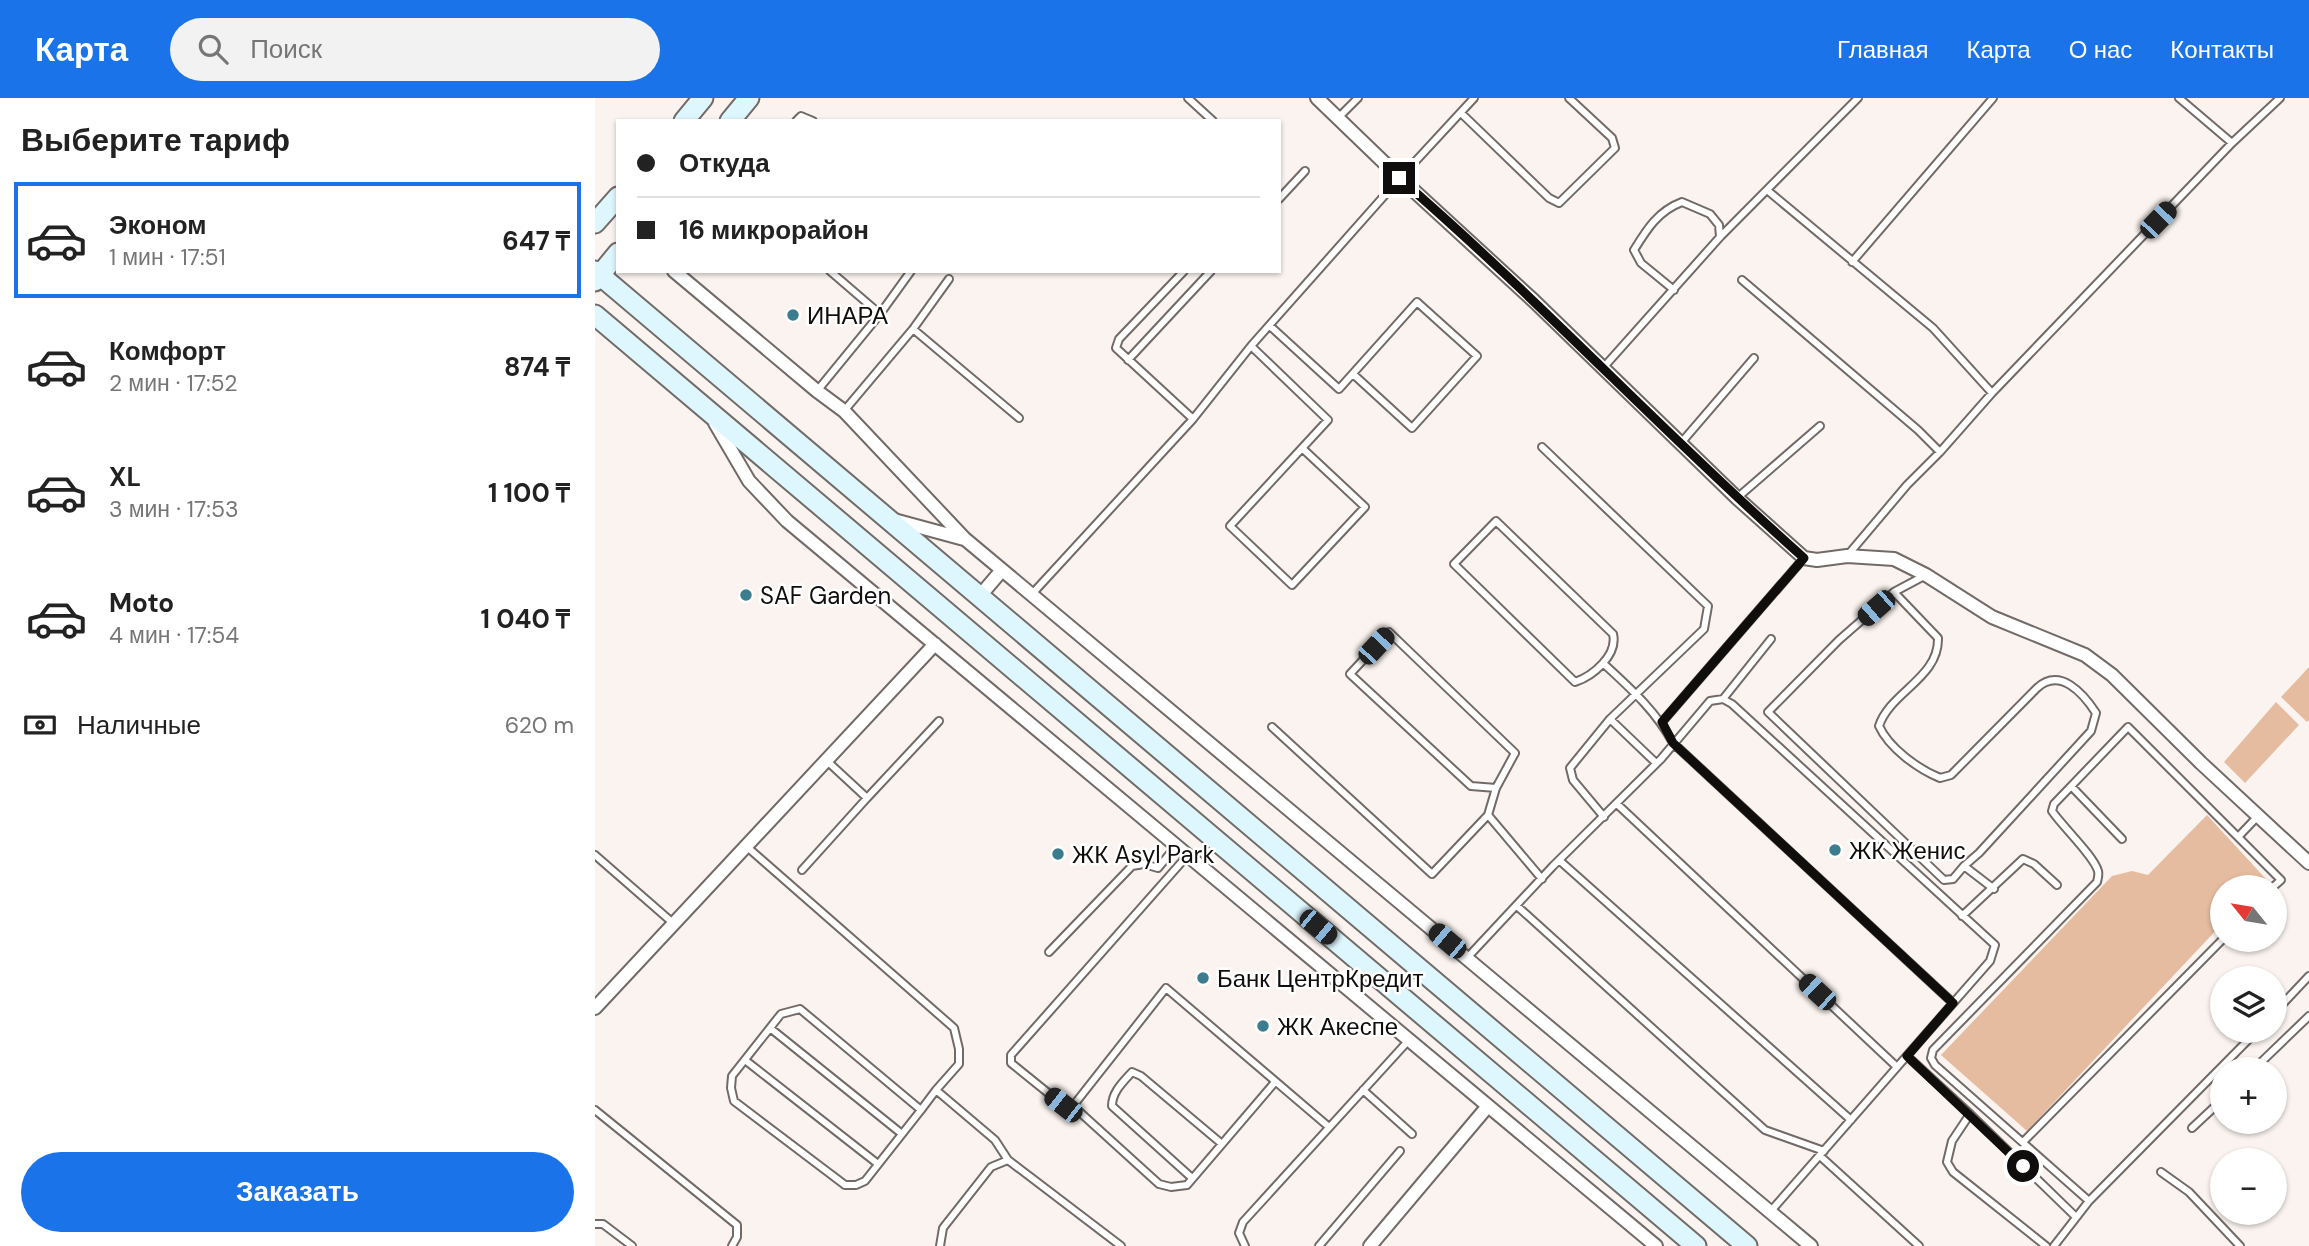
<!DOCTYPE html>
<html lang="ru">
<head>
<meta charset="utf-8">
<style>
  :root { --surface:#fff; --page:#f2f2f2; --text:#222; --muted:#767676; --line:#e0e0e0; --accent:#1a73e8 }
  body { margin:0; font-family:"DM Sans",sans-serif; background:var(--page); color:var(--text); height:100vh; display:flex; flex-direction:column; font-size:26px; white-space:nowrap }
  * { box-sizing:border-box; margin:0 }
  p { font-size:23px; color:var(--muted) }
  .icon { flex:none; width:38px; height:38px; fill:none; stroke:currentColor; stroke-width:2; stroke-linecap:round; stroke-linejoin:round }
  .map { position:relative; flex:1; overflow:hidden }
  .drawer { display:flex; flex-direction:column; background:var(--surface); width:595px }
  .drawer>* { flex:none }
  .hud { position:absolute; left:21px; top:21px; width:665px; height:154px; border-radius:0px; box-shadow:0 2px 5px #0004; display:grid; align-content:center; height:154px; padding:0 21px; background:var(--surface) }
  .needle { width:46px; rotate:300deg }
  .fabs { position:absolute; left:1615px; top:777px; display:grid; gap:14px }
  .fabs a { display:grid; place-items:center; width:77px; height:77px; border-radius:50%; background:var(--surface); box-shadow:0 2px 5px #0004; font-size:35px }
  .end { position:absolute; width:32px; height:32px; margin:-16px; border:9px solid #100e0c; background:#fff; box-shadow:0 0 0 4px #fff }
  .from { border-radius:50% }
  .car { position:absolute; width:21px; height:42px; margin:-21px -10px; border-radius:9px; box-shadow:0 0 5px 2px #0007; background:linear-gradient(#222 24%,#8ab4d8 0 40%,#222 0 76%,#8ab4d8 0 86%,#222 0) }
  .hud b { display:flex; align-items:center; gap:24px; height:66px; font-size:26px }
  .hud b+b { border-top:2px solid var(--line) }
  .hud i { width:18px; height:18px; background:var(--text) }
  ul { padding:0; list-style:none }
  li { display:flex; align-items:center; gap:21px; height:116px; margin:0 14px 10px; padding:0 7px; border:4px solid transparent; border-radius:0px }
  li div { flex:1 }
  li b { display:block; font-size:26px }
  li em { font-style:normal; font-weight:700 }
  li.active { border-color:var(--accent) }
  li>.icon { width:63px; height:63px; stroke-width:1.5 }
  h2 { padding:0 21px; font-size:32px; line-height:84px }
  .pay { display:flex; align-items:center; gap:18px; height:77px; padding:0 21px; font-size:26px }
  .pay p { margin-inline-start:auto }
  .action { display:flex; gap:14px; margin-top:auto; padding:14px 21px }
  .action a { flex:1; height:80px; border-radius:42px; background:var(--accent); color:#fff; font-size:28px; font-weight:700; line-height:80px; text-align:center }
  header { display:flex; align-items:center; gap:42px; box-sizing:border-box; height:98px; padding:0 35px; background:var(--accent); color:#fff }
  header strong { font-size:33px }
  nav { display:flex; gap:38px; margin-inline-start:auto; font-size:24px }
  .search { width:490px; height:63px; background:var(--page); display:flex; align-items:center; gap:18px; box-sizing:border-box; padding:0 24px; border-radius:38px; color:var(--muted); font-size:26px }
  main { display:flex; flex:1; min-height:0 }
  .map>svg:first-child { display:block }
</style>
</head>
<body>
<header>
<strong>Карта</strong>
<div class="search"><svg class="icon" aria-label="search" viewBox="0 0 24 24"><circle cx="10" cy="10" r="6"/><path d="M15 15l6 6"/></svg>Поиск</div>
<nav><a>Главная</a><a>Карта</a><a>О нас</a><a>Контакты</a></nav>
</header>
<main>
<section class="drawer">
<h2>Выберите тариф</h2>
<ul>
<li class="active"><svg class="icon" aria-label="car" viewBox="0 0 24 24"><path d="M5 17H2v-5l4-1 3-4h7l3 4 3 1v5h-3M9 17h6M6 11h13"/><circle cx="7" cy="17" r="2"/><circle cx="17" cy="17" r="2"/></svg><div><b>Эконом</b><p>1 мин · 17:51</p></div><em>647 ₸</em></li>
<li><svg class="icon" aria-label="car" viewBox="0 0 24 24"><path d="M5 17H2v-5l4-1 3-4h7l3 4 3 1v5h-3M9 17h6M6 11h13"/><circle cx="7" cy="17" r="2"/><circle cx="17" cy="17" r="2"/></svg><div><b>Комфорт</b><p>2 мин · 17:52</p></div><em>874 ₸</em></li>
<li><svg class="icon" aria-label="car" viewBox="0 0 24 24"><path d="M5 17H2v-5l4-1 3-4h7l3 4 3 1v5h-3M9 17h6M6 11h13"/><circle cx="7" cy="17" r="2"/><circle cx="17" cy="17" r="2"/></svg><div><b>XL</b><p>3 мин · 17:53</p></div><em>1 100 ₸</em></li>
<li><svg class="icon" aria-label="car" viewBox="0 0 24 24"><path d="M5 17H2v-5l4-1 3-4h7l3 4 3 1v5h-3M9 17h6M6 11h13"/><circle cx="7" cy="17" r="2"/><circle cx="17" cy="17" r="2"/></svg><div><b>Moto</b><p>4 мин · 17:54</p></div><em>1 040 ₸</em></li>
</ul>
<div class="pay"><svg class="icon" aria-label="cash" viewBox="0 0 24 24"><path d="M3 7h18v10H3z"/><circle cx="12" cy="12" r="2"/></svg>Наличные<p>620 m</p></div>
<div class="action"><a>Заказать</a></div>
</section>
<div class="map">
<svg width="1714" height="1148" viewBox="0 0 1714 1148">
  <rect width="100%" height="100%" fill="#faf3ef"/>
  <path fill="#e5bca0" d="M 1714,569 L 1714,622 L 1712,624 L 1686,599 Z
    M 1681,604 L 1704,627 L 1650,685 L 1629,664 Z
    M 1612,717 L 1670,780 L 1662,789 L 1628,789 L 1627,826 L 1432,1033 L 1346,957 L 1517,778 L 1537,773 L 1553,777 Z"/>
  <g fill="none" stroke-linecap="round" stroke-linejoin="round">
    <defs>
      <path id="service" d="M 593,0 L 618,23
        M 1584,0 L 1637,45 L 1685,0
        M 866,15 L 954,100 L 964,105 L 1020,50 L 1017,40 L 974,0
        M 743,20 L 763,0
        M 201,23 L 206,18 L 218,23
        M 1172,92 L 1338,230 L 1397,295 L 1637,45
        M 684,101 L 710,73
        M 1257,164 L 1398,0
        M 235,173 L 285,216
        M 589,173 L 524,241 L 521,250 L 598,321
        M 1147,182 L 1323,332 L 1345,354 L 1312,387 L 1252,458
        M 1079,192 L 1046,165 L 1039,152 C 1052,131 1063,113 1087,104 L 1115,116 L 1124,127 L 1125,139
        M 675,228 L 744,291 L 822,204 L 882,258 L 817,330 L 758,276
        M 318,231 L 424,320
        M 656,248 L 733,322 L 635,428 L 697,487 L 770,409 L 707,350
        M 533,262 L 616,173
        M 1008,270 L 1125,139 L 1263,0
        M 222,293 L 285,216 L 316,173
        M 249,313 L 318,231 L 354,181
        M 1086,345 L 1159,260
        M 947,349 L 1113,508 L 1109,531 L 1015,621
        M 1345,354 L 1397,295
        M 1142,400 L 1225,328
        M 901,423 L 1018,536 C 1023,557 998,578 980,584 L 859,466 Z
        M 1329,478 L 1299,494 L 1343,540 C 1344,580 1295,594 1284,628 C 1294,650 1323,671 1345,680 L 1356,677 L 1442,590 C 1465,569 1488,595 1501,615 L 1496,633 L 1384,755 L 1369,768 L 1399,791
        M 1299,494 L 1244,542 L 1173,614 L 1349,782 L 1358,781 L 1369,768
        M 437,496 L 598,321 L 656,248 L 805,80 L 879,0
        M 1009,566 C 1035,590 1061,613 1078,645 L 1358,905
        M 1128,601 L 1176,541
        M 1067,624 L 1209,460
        M 677,629 L 837,776 L 893,717
        M 231,662 L 272,700 L 344,623
        M 1477,689 L 1527,741
        M 901,690 L 920,655 L 794,534 L 755,576 L 876,688 L 901,690 L 893,717 L 947,781
        M 1022,706 L 1302,969
        M 1009,719 L 978,682 L 975,670 L 1015,621 L 1061,665
        M 1644,738 L 1663,718
        M 151,748 L 359,930 L 364,951 L 364,966 L 341,992
        M 0,757 L 78,825
        M 592,758 L 416,957 L 416,965 L 468,1007 L 478,1008 L 571,890 L 734,1029
        M 964,762 L 1256,1022
        M 207,772 L 272,700
        M 922,808 L 1170,1032 L 1229,1053
        M 1367,818 L 1428,761 L 1439,766 L 1462,787
        M 454,854 L 537,768 L 549,766 L 563,770 L 582,747
        M 872,860 L 958,768 L 1066,661 L 1115,603 L 1128,601 L 1137,606 L 1400,847 L 1395,863 L 1175,1114
        M 1680,914 L 1714,878
        M 175,930 L 307,1036
        M 1312,958 L 1375,1016 L 1481,1119
        M 150,962 L 283,1066
        M 1659,971 L 1714,918
        M 768,992 L 817,1036
        M 478,1008 L 564,1086 L 576,1089 L 592,1087 L 680,984
        M 0,1012 L 142,1127 L 142,1139 L 137,1148
        M 326,1012 L 270,1083 L 261,1087 L 250,1087 L 139,1003 L 136,990 L 137,978 L 186,916 L 205,911 L 326,1012 L 341,992 L 400,1042 L 413,1062 L 526,1148
        M 1375,1016 L 1357,1043 L 1352,1064 L 1358,1074 L 1451,1148
        M 1597,1030 L 1628,1001
        M 1428,1044 L 1628,841
        M 1225,1058 L 1324,1148
        M 1566,1074 L 1594,1094 L 1645,1148
        M 597,1080 L 517,1008 C 517,994 528,984 537,974 L 546,978 L 627,1046
        M 1494,1103 L 1340,967 L 1336,960 L 1338,952 L 1502,784 C 1503,779 1504,777 1503,773 C 1499,758 1467,728 1457,713 L 1459,706 L 1533,629 L 1686,782 L 1678,789
        M 0,1126 L 8,1126 L 37,1148
        M 345,1148 L 348,1130 L 396,1069 L 413,1062
        M 650,1148 L 644,1135 L 648,1124 L 814,942
        M 724,1148 L 805,1053
        M 1459,1148 L 1494,1103 L 1662,933"/>
      <path id="minor" d="M 722,0 L 805,80 L 939,203 L 1142,400 L 1209,460 L 1222,462 L 1252,458 L 1299,461 L 1331,477 L 1397,519 L 1490,557 L 1517,577 L 1606,665 L 1714,765
        M 79,173 L 222,293 L 249,313 L 370,441 L 1216,1148
        M 120,325 L 154,383 L 192,423 L 1061,1148
        M 299,422 L 369,441
        M 384,499 L 407,472
        M 0,910 L 340,546
        M 775,1148 L 893,1008"/>
      <path id="secondary" d="M 89,23 L 108,0
        M 135,23 L 154,0
        M 0,125 L 23,99
        M 0,173 L 1152,1148
        M 0,183 L 23,155
        M 0,217 L 1101,1148"/>
    </defs>
    <use href="#service" stroke="#716a67" stroke-width="10"/>
    <use href="#minor" stroke="#716a67" stroke-width="16"/>
    <use href="#secondary" stroke="#716a67" stroke-width="23"/>
    <use href="#service" stroke="#fff" stroke-width="6"/>
    <use href="#minor" stroke="#fff" stroke-width="12"/>
    <use href="#secondary" stroke="#def7ff" stroke-width="19"/>
  </g>
  <g fill="none" stroke-linecap="round" stroke-linejoin="round">
    <path stroke="#100e0c" stroke-width="9" d="M 804,80 C 944,201 1070,337 1209,460 L 1067,624 L 1078,645 L 1358,905 L 1312,958 L 1428,1068"/>
  </g>
  <g fill="#3b7c8f" stroke="#fff" stroke-width="2.5">
    <circle cx="198" cy="217" r="7"/>
    <circle cx="151" cy="497" r="7"/>
    <circle cx="1240" cy="752" r="7"/>
    <circle cx="463" cy="756" r="7"/>
    <circle cx="608" cy="880" r="7"/>
    <circle cx="668" cy="928" r="7"/>
  </g>
  <g text-anchor="middle" dominant-baseline="central" stroke-width="5" stroke-linejoin="round" paint-order="stroke">
    <g font-size="24" fill="#100e0c" stroke="#fff" text-anchor="start">
      <text x="212" y="217">ИНАРА</text>
      <text x="165" y="497">SAF Garden</text>
      <text x="1254" y="752">ЖК Женис</text>
      <text x="477" y="756">ЖК Asyl Park</text>
      <text x="622" y="880">Банк ЦентрКредит</text>
      <text x="682" y="928">ЖК Акеспе</text>
    </g>
  </g>
</svg>
<div class="fabs">
<a><svg class="needle" viewBox="-14 -14 28 28"><path d="M0-13l5 13h-10z" fill="#e53935"/><path d="M0 13l5-13h-10z" fill="#767676"/></svg></a>
<a><svg class="icon" aria-label="layers" viewBox="0 0 24 24"><path d="M12 4l9 5-9 5-9-5zM3 14l9 5 9-5"/></svg></a>
<a>+</a>
<a>−</a>
</div>
<i class="end from" style="left:1428px;top:1068px"></i>
<i class="end" style="left:804px;top:80px"></i>
<i class="car" style="left:1563px;top:122px;rotate:44deg"></i>
<i class="car" style="left:1281px;top:510px;rotate:229deg"></i>
<i class="car" style="left:781px;top:548px;rotate:43deg"></i>
<i class="car" style="left:723px;top:829px;rotate:130deg"></i>
<i class="car" style="left:852px;top:843px;rotate:310deg"></i>
<i class="car" style="left:1222px;top:894px;rotate:313deg"></i>
<i class="car" style="left:468px;top:1007px;rotate:308deg"></i>
<div class="hud">
<b><i class="from"></i>Откуда</b>
<b><i></i>16 микрорайон</b>
</div>
</div>
</main>
</body>
</html>
